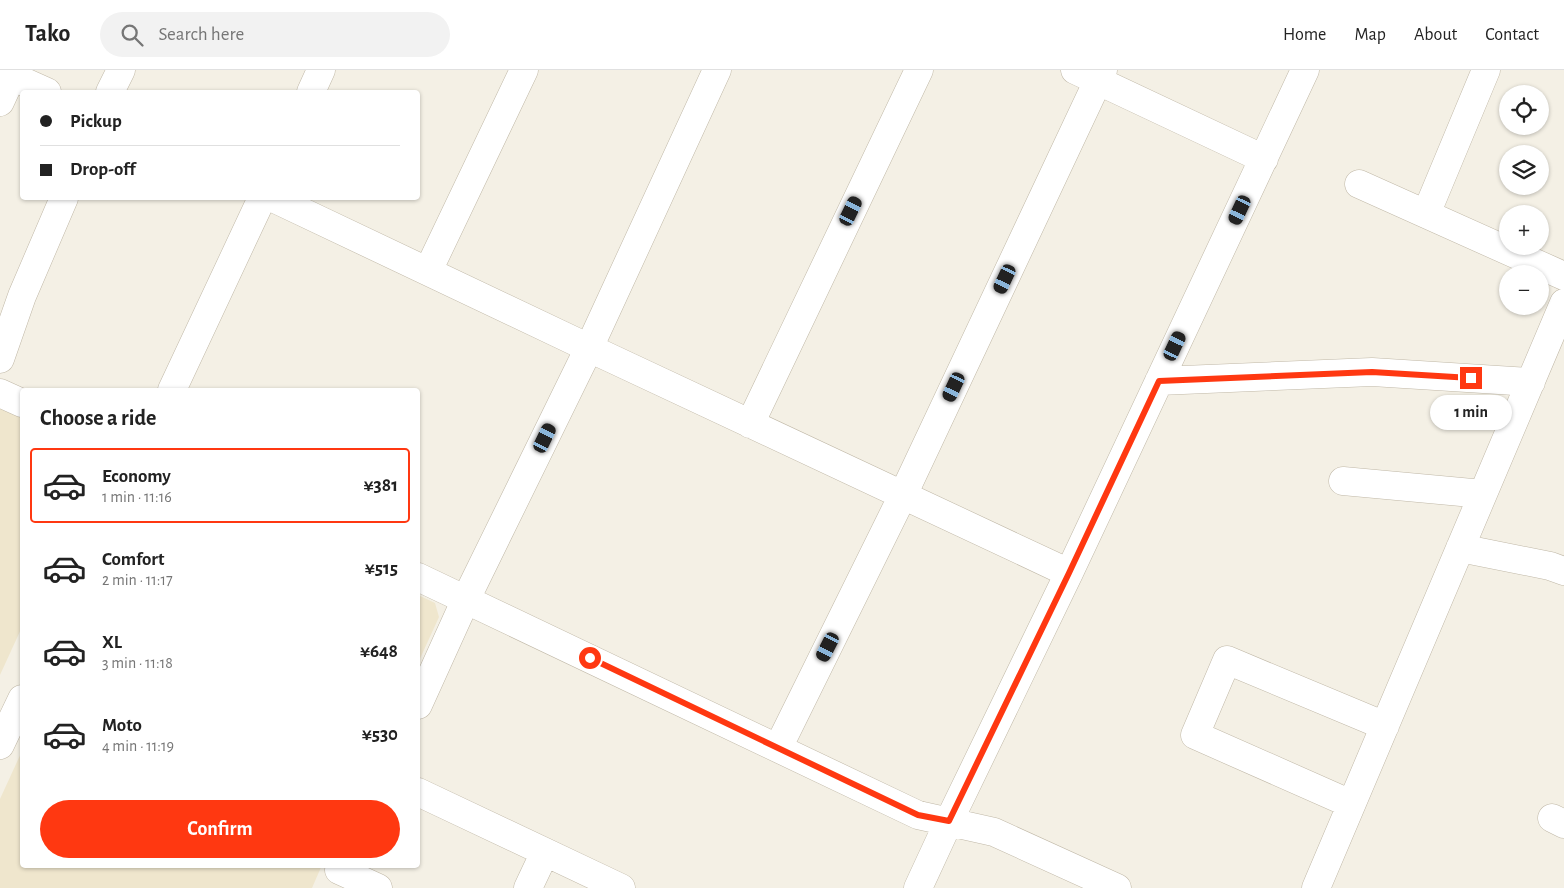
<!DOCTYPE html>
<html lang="en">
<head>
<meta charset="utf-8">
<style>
  :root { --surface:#fff; --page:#f2f2f2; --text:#222; --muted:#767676; --line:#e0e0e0; --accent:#ff3811 }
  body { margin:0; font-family:"Alegreya Sans",sans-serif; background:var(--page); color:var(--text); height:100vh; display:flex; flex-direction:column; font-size:19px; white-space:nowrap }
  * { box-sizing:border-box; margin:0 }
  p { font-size:16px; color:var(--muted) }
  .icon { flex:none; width:28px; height:28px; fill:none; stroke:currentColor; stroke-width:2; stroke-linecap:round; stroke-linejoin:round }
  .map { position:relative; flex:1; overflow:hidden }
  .panel { position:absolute; left:20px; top:318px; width:400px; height:480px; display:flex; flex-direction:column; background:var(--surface); border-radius:5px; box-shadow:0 1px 4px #0004 }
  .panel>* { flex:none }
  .guide { position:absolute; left:20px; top:20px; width:400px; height:110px; border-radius:5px; box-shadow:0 1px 4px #0004; display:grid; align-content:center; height:110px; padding:0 20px; background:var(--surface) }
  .controls { position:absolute; left:1499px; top:15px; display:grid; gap:10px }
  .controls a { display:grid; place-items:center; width:50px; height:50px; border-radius:50%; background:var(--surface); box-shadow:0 1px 4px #0004; font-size:25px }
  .end { position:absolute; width:22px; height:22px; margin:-11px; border:6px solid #ff3811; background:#fff; box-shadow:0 0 0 2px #fff }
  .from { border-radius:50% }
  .bubble { position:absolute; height:35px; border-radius:18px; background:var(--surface); box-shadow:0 1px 4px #0004; font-size:16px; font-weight:700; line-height:35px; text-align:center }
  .car { position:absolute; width:15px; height:30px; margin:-15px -8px; border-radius:6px; box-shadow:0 0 4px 1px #0007; background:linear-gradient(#222 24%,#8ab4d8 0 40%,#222 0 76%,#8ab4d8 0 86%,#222 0) }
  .guide b { display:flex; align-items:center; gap:18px; height:48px; font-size:19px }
  .guide b+b { border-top:1px solid var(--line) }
  .guide i { width:12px; height:12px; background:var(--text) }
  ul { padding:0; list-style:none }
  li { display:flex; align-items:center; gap:15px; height:75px; margin:0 10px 8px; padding:0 10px; border:2px solid transparent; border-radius:5px }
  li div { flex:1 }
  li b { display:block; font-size:19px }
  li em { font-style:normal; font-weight:700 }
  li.on { border-color:var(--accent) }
  li>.icon { width:45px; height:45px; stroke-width:1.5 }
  h2 { padding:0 20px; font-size:22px; line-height:60px }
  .cta { display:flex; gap:10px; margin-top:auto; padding:10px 20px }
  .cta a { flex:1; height:58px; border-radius:30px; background:var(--accent); color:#fff; font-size:20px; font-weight:700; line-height:58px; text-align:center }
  header { display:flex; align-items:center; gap:30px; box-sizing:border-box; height:70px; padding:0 25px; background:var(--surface); border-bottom:1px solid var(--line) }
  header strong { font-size:24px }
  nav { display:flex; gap:28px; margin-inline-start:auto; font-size:18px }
  .search { width:350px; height:45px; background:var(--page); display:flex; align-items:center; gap:12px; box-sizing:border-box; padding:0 18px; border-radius:28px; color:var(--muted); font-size:19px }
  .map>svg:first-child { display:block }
</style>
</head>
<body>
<header>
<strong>Tako</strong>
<div class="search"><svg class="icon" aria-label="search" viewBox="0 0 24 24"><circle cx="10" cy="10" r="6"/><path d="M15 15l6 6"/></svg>Search here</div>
<nav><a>Home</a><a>Map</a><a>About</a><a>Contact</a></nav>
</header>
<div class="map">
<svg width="1564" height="818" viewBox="0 0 1564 818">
  <rect width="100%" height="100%" fill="#f4f0e5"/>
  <path fill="#efe6cd" d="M 0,332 L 22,342 L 22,557 L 0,605 Z
    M 418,525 L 435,533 L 439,547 L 418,593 Z
    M 22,681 L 22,795 L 322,795 L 312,818 L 0,818 L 0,729 Z"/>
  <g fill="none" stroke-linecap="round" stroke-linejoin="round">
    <defs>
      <path id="minor" d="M 1075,0 L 1264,89
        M 0,1 L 47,22
        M 110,22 L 121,0
        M 311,22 L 321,0
        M 0,32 L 12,6
        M 1359,114 L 1564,206
        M 273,128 L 589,278 L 1069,503
        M 1426,144 L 1486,0
        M 428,201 L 524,0
        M 0,289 L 22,226 L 64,128
        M 1159,311 L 1372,302 L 1531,312
        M 172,320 L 262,128
        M 0,323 L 22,333
        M 750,354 L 919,0
        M 1343,411 L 1483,424
        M 1460,478 L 1550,496 L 1564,501
        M 418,507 L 918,745 L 994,762 L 1117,818
        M 418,635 L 466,529 L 589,278 L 717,0
        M 0,675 L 22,629
        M 778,678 L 903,425 L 1103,0
        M 418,722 L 621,818
        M 1351,734 L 1195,665 L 1227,590 L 1385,656
        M 1552,748 L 1564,754
        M 341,795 L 339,800 L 378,818
        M 528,818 L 545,782
        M 918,818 L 949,751 L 1069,503 L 1305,0
        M 1316,818 L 1564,233"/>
    </defs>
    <use href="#minor" stroke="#c0b8a7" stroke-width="29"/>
    <use href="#minor" stroke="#fff" stroke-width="28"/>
  </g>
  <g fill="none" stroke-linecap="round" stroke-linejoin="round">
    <path stroke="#ff3811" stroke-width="6" d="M 590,588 L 918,745 L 949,751 L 1069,503 L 1159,311 L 1372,302 L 1471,308"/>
  </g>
</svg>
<div class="controls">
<a><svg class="icon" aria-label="locate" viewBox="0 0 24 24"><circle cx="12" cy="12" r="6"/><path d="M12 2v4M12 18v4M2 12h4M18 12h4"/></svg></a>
<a><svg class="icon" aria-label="layers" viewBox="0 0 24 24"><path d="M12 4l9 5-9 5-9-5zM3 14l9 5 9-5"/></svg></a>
<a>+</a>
<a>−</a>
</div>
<i class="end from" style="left:590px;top:588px"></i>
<i class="end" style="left:1471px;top:308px"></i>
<div class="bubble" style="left:1430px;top:325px;width:82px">1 min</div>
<i class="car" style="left:1240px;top:140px;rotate:205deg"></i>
<i class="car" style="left:851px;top:141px;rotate:26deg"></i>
<i class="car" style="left:1005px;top:209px;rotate:205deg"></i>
<i class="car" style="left:1175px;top:276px;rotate:25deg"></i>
<i class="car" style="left:954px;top:317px;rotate:205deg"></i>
<i class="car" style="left:545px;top:368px;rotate:26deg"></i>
<i class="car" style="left:828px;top:577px;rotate:207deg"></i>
<div class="guide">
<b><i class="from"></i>Pickup</b>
<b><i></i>Drop-off</b>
</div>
<section class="panel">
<h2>Choose a ride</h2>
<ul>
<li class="on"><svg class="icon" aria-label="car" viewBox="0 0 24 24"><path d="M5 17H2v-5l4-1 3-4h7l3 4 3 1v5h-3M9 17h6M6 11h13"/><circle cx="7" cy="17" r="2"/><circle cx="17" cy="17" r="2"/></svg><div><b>Economy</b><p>1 min · 11:16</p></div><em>¥381</em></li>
<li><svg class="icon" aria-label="car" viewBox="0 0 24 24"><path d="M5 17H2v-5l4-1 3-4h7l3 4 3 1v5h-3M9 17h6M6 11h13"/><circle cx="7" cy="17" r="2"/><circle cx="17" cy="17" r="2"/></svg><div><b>Comfort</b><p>2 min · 11:17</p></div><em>¥515</em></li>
<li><svg class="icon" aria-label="car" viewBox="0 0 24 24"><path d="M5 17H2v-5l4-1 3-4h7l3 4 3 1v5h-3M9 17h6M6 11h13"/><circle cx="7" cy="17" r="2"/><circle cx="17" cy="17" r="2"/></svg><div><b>XL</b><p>3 min · 11:18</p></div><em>¥648</em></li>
<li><svg class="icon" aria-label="car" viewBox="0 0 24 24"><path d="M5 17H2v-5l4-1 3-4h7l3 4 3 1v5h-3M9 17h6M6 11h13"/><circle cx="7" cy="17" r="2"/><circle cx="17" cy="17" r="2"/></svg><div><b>Moto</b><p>4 min · 11:19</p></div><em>¥530</em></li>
</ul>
<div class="cta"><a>Confirm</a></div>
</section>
</div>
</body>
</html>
